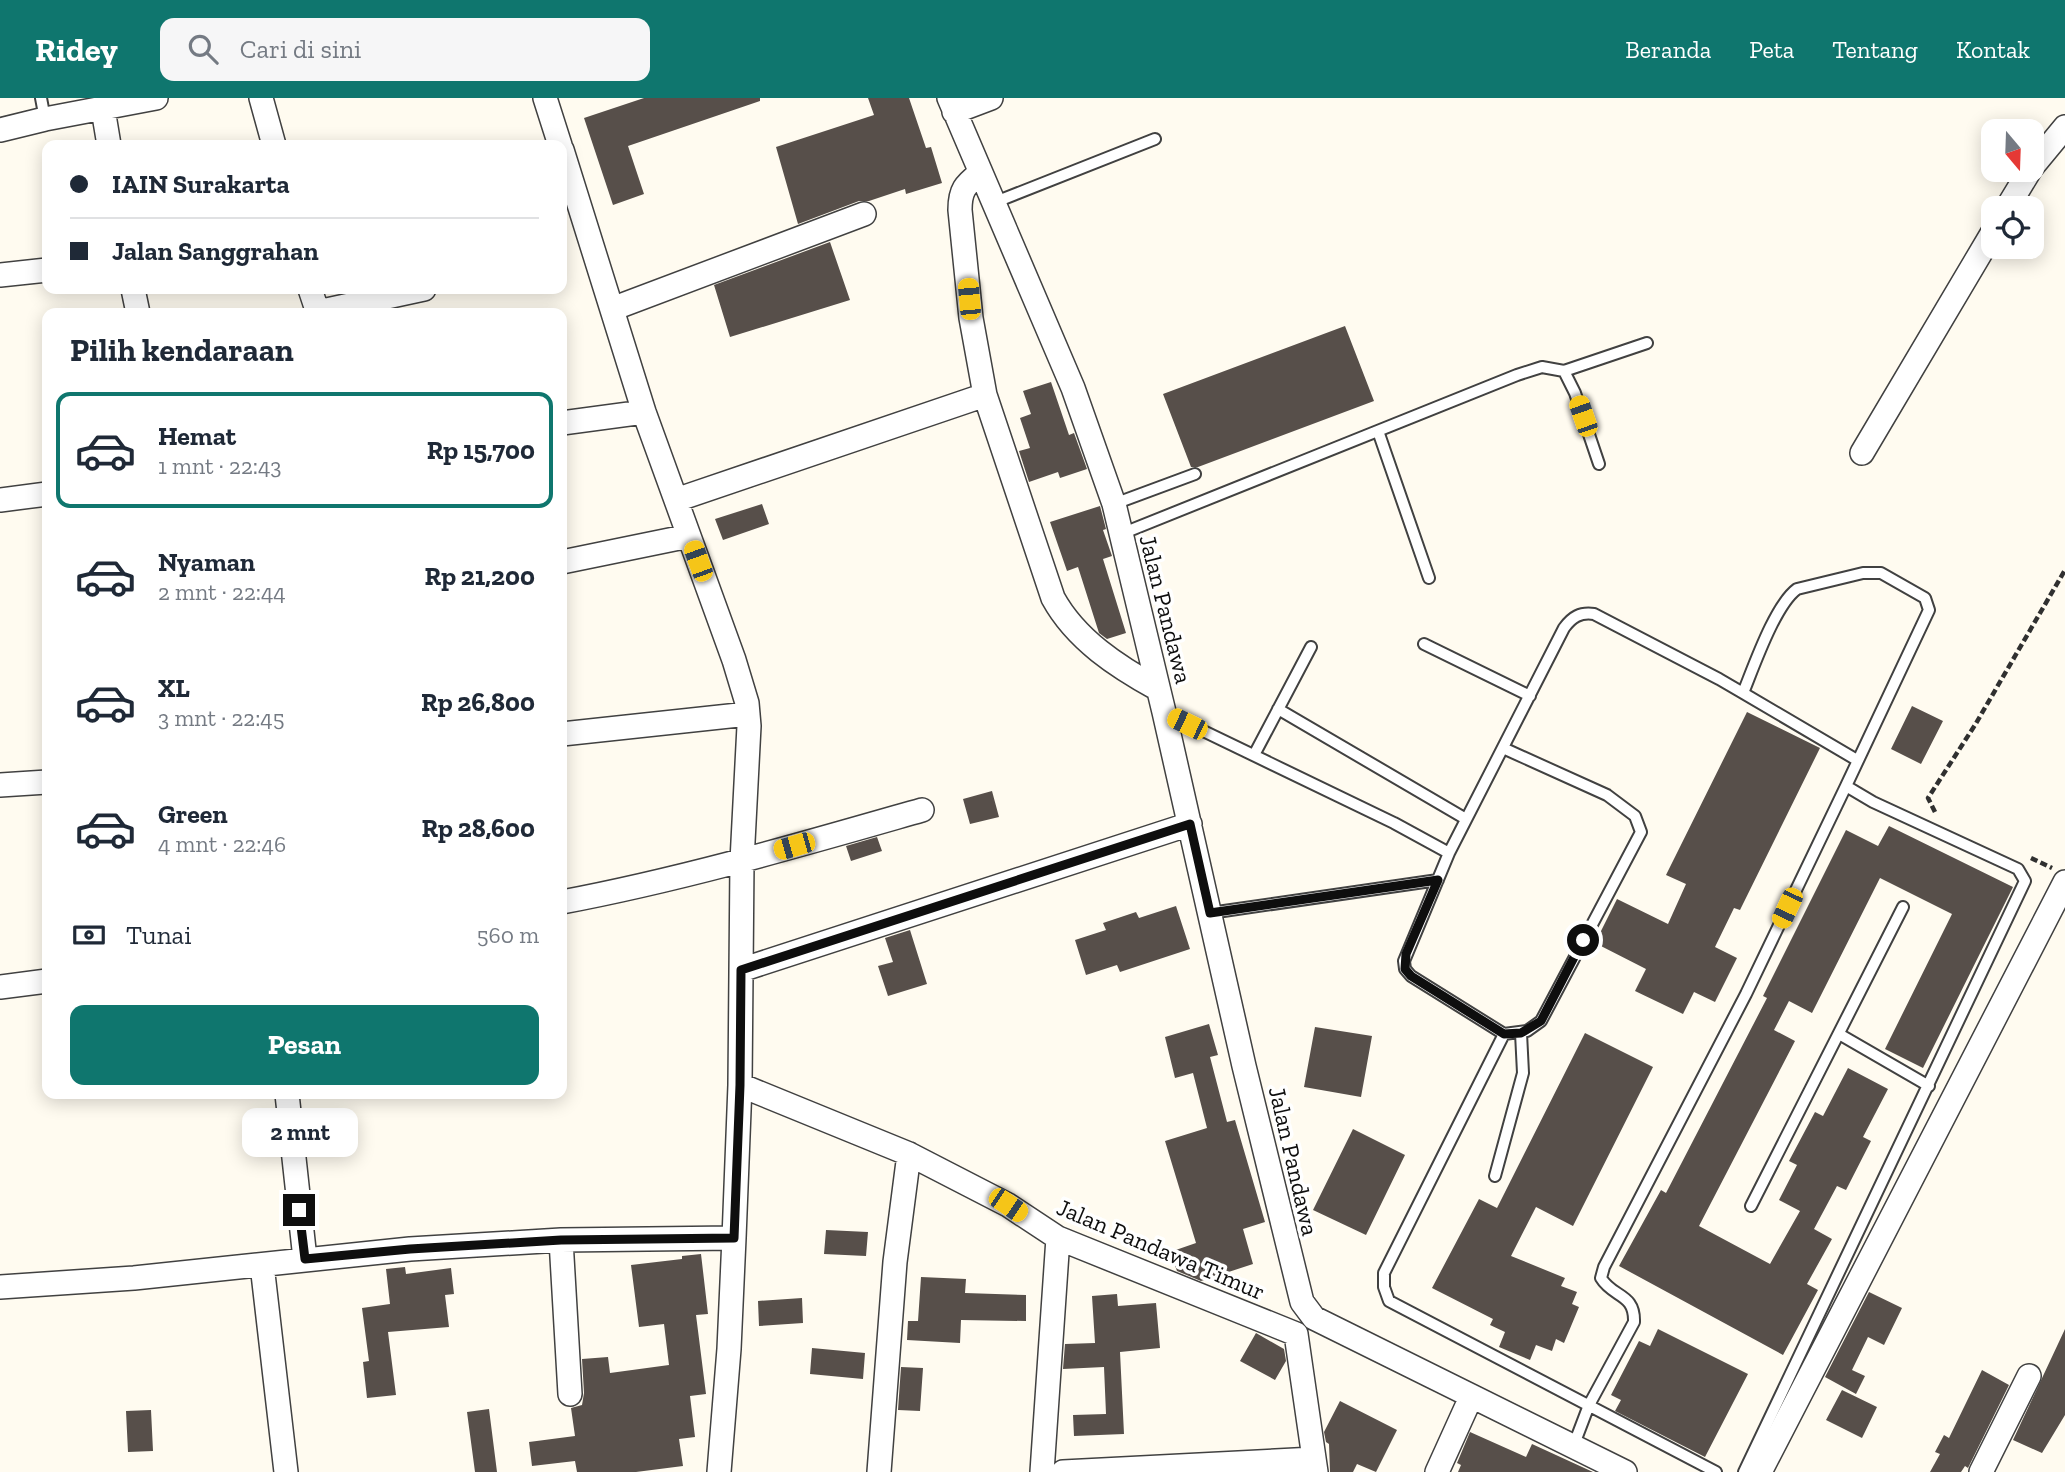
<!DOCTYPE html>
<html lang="id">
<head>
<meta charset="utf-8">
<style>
  :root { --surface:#fff; --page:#f6f6f7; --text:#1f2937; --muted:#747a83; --line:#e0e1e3; --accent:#0f766e }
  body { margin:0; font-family:"Zilla Slab",serif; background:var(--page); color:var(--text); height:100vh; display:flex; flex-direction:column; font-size:26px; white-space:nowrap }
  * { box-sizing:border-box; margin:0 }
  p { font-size:23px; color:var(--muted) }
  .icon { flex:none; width:38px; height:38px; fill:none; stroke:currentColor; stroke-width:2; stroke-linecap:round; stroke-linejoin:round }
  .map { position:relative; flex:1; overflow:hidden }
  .drawer { position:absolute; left:42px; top:210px; width:525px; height:791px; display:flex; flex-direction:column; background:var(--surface); border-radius:14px; box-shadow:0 4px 18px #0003 }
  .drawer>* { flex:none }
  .hud { position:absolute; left:42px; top:42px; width:525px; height:154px; border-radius:14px; box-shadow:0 4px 18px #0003; display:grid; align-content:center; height:154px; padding:0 28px; background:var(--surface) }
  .needle { width:46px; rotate:161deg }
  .tools { position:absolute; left:1981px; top:21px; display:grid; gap:14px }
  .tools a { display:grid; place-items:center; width:63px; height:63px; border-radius:14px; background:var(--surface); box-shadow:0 4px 18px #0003; font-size:35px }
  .end { position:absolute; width:32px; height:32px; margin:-16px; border:9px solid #0e0e0e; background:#fff; box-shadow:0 0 0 4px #fff }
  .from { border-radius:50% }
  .bubble { position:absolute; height:49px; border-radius:14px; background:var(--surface); box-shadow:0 4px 18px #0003; font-size:23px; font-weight:700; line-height:49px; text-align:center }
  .car { position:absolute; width:21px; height:42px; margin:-21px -10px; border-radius:9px; box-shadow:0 0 5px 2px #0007; background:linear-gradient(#f5c518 24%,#345 0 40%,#f5c518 0 76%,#345 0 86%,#f5c518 0) }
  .hud b { display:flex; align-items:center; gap:24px; height:66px; font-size:26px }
  .hud b+b { border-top:2px solid var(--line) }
  .hud i { width:18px; height:18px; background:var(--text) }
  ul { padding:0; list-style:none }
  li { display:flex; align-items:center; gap:21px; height:116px; margin:0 14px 10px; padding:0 14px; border:4px solid transparent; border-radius:14px }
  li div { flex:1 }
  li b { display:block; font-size:26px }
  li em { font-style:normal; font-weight:700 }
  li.on { border-color:var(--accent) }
  li>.icon { width:63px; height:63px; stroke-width:1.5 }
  h2 { padding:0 28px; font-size:32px; line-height:84px }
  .pay { display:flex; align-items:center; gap:18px; height:77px; padding:0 28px; font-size:26px }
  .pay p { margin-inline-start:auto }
  .cta { display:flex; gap:14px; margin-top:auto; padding:14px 28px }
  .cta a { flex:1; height:80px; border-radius:14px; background:var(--accent); color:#fff; font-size:28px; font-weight:700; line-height:80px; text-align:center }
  header { display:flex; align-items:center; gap:42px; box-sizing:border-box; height:98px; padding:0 35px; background:var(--accent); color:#fff }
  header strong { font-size:33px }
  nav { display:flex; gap:38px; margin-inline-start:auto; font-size:24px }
  .search { width:490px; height:63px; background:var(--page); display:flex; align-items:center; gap:18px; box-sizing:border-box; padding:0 24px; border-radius:14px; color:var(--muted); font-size:26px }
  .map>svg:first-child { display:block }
</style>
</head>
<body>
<header>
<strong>Ridey</strong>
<div class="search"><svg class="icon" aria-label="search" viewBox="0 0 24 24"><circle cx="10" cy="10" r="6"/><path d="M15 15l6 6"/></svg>Cari di sini</div>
<nav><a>Beranda</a><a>Peta</a><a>Tentang</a><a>Kontak</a></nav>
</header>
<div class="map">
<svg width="2065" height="1374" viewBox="0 0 2065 1374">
  <rect width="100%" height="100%" fill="#fffbf0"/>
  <path fill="#574f4a" d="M 644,0 L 760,0 L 760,3 L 628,48 L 644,96 L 613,107 L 584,20 Z
    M 868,0 L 909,0 L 926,50 L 931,49 L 942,85 L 906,96 L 905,91 L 869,103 L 859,103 L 798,126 L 776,49 L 874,17 Z
    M 830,144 L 850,202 L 730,239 L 714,187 Z
    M 1345,228 L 1374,303 L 1198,369 L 1191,369 L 1163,296 Z
    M 1051,284 L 1069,337 L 1074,335 L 1087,371 L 1060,380 L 1058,374 L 1029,384 L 1019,353 L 1030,350 L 1020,320 L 1031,316 L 1023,293 Z
    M 762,406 L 769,426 L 723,442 L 715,421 Z
    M 1100,408 L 1106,431 L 1103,432 L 1112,458 L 1103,461 L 1126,535 L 1107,541 L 1099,535 L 1078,469 L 1067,473 L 1050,424 Z
    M 1912,608 L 1943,623 L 1921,666 L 1891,651 Z
    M 1747,614 L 1820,650 L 1740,812 L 1734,810 L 1715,849 L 1737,860 L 1715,904 L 1694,894 L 1683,916 L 1635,893 L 1646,871 L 1595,845 L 1617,801 L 1668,826 L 1686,786 L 1666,777 Z
    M 992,693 L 999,719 L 970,726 L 963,701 Z
    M 1889,728 L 2013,789 L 1923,970 L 1885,951 L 1952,816 L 1880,780 L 1812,915 L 1789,903 L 1774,932 L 1795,943 L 1699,1128 L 1770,1166 L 1800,1113 L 1779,1102 L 1797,1067 L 1789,1063 L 1815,1014 L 1823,1018 L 1848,970 L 1888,991 L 1863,1039 L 1871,1043 L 1846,1092 L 1837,1088 L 1814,1131 L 1832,1141 L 1807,1186 L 1818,1192 L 1783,1257 L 1619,1168 L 1661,1092 L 1666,1095 L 1767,900 L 1763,898 L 1846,732 L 1878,748 Z
    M 877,739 L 882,753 L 851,763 L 846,748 Z
    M 1176,808 L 1190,851 L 1120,874 L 1117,867 L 1086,877 L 1075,842 L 1106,832 L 1103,825 L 1136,814 L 1139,820 Z
    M 910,832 L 927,886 L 888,898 L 878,868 L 893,864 L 885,840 Z
    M 1209,926 L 1218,957 L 1210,959 L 1227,1024 L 1235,1022 L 1265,1124 L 1243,1131 L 1253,1166 L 1201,1183 L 1177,1173 L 1170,1154 L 1196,1145 L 1165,1043 L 1207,1030 L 1193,975 L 1175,980 L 1165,939 Z
    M 1315,929 L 1372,938 L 1361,999 L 1304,989 Z
    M 1585,935 L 1653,969 L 1573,1128 L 1536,1109 L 1511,1158 L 1565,1180 L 1561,1188 L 1577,1194 L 1572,1206 L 1579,1209 L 1564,1245 L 1556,1241 L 1552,1253 L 1536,1247 L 1530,1262 L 1499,1249 L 1505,1234 L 1490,1227 L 1493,1221 L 1432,1190 L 1479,1101 L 1497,1110 Z
    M 1353,1031 L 1405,1057 L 1366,1137 L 1313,1112 Z
    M 826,1132 L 868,1134 L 866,1158 L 824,1156 Z
    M 701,1156 L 708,1216 L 696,1217 L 706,1296 L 690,1298 L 695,1339 L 679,1341 L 683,1368 L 636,1374 L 577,1374 L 575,1363 L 532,1368 L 529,1344 L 575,1338 L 571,1310 L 582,1307 L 584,1295 L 582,1261 L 608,1259 L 610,1275 L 669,1267 L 664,1226 L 639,1229 L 631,1167 L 682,1161 L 682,1158 Z
    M 405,1169 L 406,1176 L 451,1170 L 454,1196 L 445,1197 L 449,1229 L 388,1234 L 396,1297 L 367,1300 L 363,1264 L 369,1263 L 362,1210 L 390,1206 L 386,1171 Z
    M 921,1179 L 966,1181 L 965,1195 L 1026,1197 L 1026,1223 L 961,1222 L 960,1245 L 907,1242 L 908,1223 L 918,1223 Z
    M 1869,1194 L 1902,1210 L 1884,1247 L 1868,1239 L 1852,1272 L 1865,1278 L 1856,1296 L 1825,1279 Z
    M 1117,1196 L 1118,1208 L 1156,1205 L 1160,1250 L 1120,1254 L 1124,1336 L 1074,1338 L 1073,1317 L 1106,1316 L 1104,1269 L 1063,1271 L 1065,1246 L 1095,1245 L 1092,1198 Z
    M 802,1200 L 803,1225 L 759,1228 L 758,1203 Z
    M 1658,1231 L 1748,1276 L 1705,1359 L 1615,1313 L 1621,1302 L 1611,1297 L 1639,1243 L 1650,1248 Z
    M 2065,1231 L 2065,1317 L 2042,1355 L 2013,1342 Z
    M 1256,1235 L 1284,1251 L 1286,1263 L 1275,1282 L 1240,1263 Z
    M 812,1250 L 865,1255 L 863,1281 L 810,1276 Z
    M 901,1269 L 923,1270 L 920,1313 L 898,1312 Z
    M 1982,1272 L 2009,1287 L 1968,1370 L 1965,1368 L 1961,1374 L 1930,1374 L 1940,1356 L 1935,1354 L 1944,1337 L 1949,1340 Z
    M 1842,1292 L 1877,1309 L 1862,1340 L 1826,1322 Z
    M 1340,1303 L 1397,1332 L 1376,1374 L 1357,1366 L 1353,1374 L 1330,1374 L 1329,1346 L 1326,1344 L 1324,1334 Z
    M 489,1311 L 497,1374 L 475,1374 L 467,1314 Z
    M 151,1312 L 153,1353 L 128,1354 L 126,1313 Z
    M 1470,1334 L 1526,1359 L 1532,1346 L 1593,1374 L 1458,1374 L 1461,1367 L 1457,1365 Z"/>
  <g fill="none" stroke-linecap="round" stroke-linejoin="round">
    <defs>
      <path id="service" d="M 41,0 L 45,21
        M 993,105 L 1155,41
        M 1564,273 L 1647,245
        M 1378,333 L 1429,480
        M 1114,406 L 1195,376
        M 1121,436 L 1517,277 L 1542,269 L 1564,273 L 1575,295 L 1599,366
        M 1424,546 L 1530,598
        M 1743,595 L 1857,662
        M 1278,611 L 1466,721
        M 1166,615 L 1394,725 L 1449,755
        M 1503,650 L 1607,697 L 1635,718 L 1641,734 L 1541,923 L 1527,933 L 1504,936
        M 1254,657 L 1311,549
        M 1210,815 L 1438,782
        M 1839,936 L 1929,988
        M 1495,1078 L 1523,975 L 1521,935
        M 1751,1108 L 1903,809
        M 1573,1349 L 1589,1307 L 1634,1224 C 1635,1195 1613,1200 1601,1180 L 1604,1169 L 1746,896 L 1846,688
        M 1716,1374 L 1389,1203 L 1384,1189 L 1384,1175 L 1504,936 L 1411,878 L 1405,871 L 1404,863 L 1449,755 L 1564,530 C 1572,519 1580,514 1594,516 L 1719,581 L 1743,595 C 1754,568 1775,507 1797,491 L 1863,475 L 1881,475 L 1925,500 L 1929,512 L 1846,688 L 1873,704 L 2018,771 L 2025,783 L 1744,1374"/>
      <path id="minor" d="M 261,0 L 274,47
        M 545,0 L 560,47
        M 949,0 L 1073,290 L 1114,406 L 1164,614 L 1244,968 L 1302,1204 L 1314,1220 L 1625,1374
        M 103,11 L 109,47
        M 954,14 L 991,0
        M 0,32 L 45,21 L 156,0
        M 562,52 L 644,314 L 734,562 L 747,605 L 749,628 L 742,763 L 740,987 L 734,1140 L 729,1251 L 719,1374
        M 2032,69 L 2065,29
        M 2007,110 L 2030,72
        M 0,177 L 47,172
        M 133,191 L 138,215
        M 310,191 L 316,209 L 322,213 L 424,191
        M 612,211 L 864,116
        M 985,297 L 1053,500 C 1076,542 1118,569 1158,591
        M 562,325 L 644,314
        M 1862,355 L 1993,134
        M 0,402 L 47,396
        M 676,402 L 985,297 L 971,220 L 960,112 C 960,92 965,87 980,75
        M 562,464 L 689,438
        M 562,636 L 748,616
        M 0,687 L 47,684
        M 562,804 C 684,781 803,746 922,712
        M 741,872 L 1190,726
        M 0,889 L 47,883
        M 740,987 L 909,1056 L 1008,1107 L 1058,1140 L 1296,1236
        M 287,996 L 305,1161
        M 561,1142 L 570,1296
        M 262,1167 L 286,1374
        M 0,1189 L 134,1180 L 410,1151 L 561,1142 L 734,1140
        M 1296,1236 L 1316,1374
        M 879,1374 L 895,1164 L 909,1056
        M 1042,1374 L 1058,1140
        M 1063,1374 L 1314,1361
        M 1437,1374 L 1471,1299
        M 1760,1374 L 2065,784
        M 1981,1374 L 2029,1278"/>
    </defs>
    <use href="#service" stroke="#414141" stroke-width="14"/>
    <use href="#minor" stroke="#414141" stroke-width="26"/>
    <path stroke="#303030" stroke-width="4.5" stroke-dasharray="7 3.5" stroke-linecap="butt" d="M 1935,714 L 1928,700 L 1975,627 L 2065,472
      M 2031,760 L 2052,770"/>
    <use href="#service" stroke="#fff" stroke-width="10"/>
    <use href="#minor" stroke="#fff" stroke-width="23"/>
  </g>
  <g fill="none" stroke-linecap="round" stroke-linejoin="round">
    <path stroke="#0e0e0e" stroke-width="9" d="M 299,1112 L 305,1161 L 410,1151 L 561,1142 L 734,1140 L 740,987 L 741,872 L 1190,726 L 1210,815 L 1438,782 L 1406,856 L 1405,871 L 1411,878 L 1504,936 L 1521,935 L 1541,923 L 1583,842"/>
  </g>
  <g text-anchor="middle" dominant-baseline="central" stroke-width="7" stroke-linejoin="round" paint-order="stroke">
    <g font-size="24" fill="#0e0e0e" stroke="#fff">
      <text transform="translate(1166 511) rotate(76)">Jalan Pandawa</text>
      <text transform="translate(1294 1063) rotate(77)">Jalan Pandawa</text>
      <text transform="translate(1161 1151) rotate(23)">Jalan Pandawa Timur</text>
    </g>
  </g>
</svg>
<div class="tools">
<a><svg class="needle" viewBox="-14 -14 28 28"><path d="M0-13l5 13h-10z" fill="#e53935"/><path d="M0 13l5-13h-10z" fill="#747a83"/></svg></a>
<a><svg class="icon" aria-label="locate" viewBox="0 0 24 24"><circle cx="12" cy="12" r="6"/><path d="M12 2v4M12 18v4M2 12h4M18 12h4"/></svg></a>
</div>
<i class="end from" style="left:1583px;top:842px"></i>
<i class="end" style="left:299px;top:1112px"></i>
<div class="bubble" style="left:242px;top:1010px;width:116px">2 mnt</div>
<i class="car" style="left:969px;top:201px;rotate:355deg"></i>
<i class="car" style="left:1583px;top:318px;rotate:341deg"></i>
<i class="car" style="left:698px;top:463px;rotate:340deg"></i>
<i class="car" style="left:1187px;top:626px;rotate:296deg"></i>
<i class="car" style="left:794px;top:748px;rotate:254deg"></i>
<i class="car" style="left:1787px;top:810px;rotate:205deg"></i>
<i class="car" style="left:1008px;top:1107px;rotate:124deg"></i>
<div class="hud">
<b><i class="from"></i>IAIN Surakarta</b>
<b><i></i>Jalan Sanggrahan</b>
</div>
<section class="drawer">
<h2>Pilih kendaraan</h2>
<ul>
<li class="on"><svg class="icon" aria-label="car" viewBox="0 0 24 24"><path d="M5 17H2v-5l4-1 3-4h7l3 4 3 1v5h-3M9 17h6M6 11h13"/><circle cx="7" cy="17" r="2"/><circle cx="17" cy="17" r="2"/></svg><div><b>Hemat</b><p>1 mnt · 22:43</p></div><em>Rp 15,700</em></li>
<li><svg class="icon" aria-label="car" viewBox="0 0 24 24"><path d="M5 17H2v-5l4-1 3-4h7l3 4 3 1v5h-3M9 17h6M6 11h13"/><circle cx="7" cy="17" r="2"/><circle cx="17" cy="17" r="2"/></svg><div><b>Nyaman</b><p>2 mnt · 22:44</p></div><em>Rp 21,200</em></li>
<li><svg class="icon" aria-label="car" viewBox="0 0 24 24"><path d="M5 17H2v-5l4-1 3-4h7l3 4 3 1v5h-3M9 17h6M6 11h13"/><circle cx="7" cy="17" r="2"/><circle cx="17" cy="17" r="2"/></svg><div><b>XL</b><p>3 mnt · 22:45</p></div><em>Rp 26,800</em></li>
<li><svg class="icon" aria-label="car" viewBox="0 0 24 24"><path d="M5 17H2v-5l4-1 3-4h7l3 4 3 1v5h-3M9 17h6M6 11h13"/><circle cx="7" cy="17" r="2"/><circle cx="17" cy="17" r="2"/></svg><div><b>Green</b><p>4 mnt · 22:46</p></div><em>Rp 28,600</em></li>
</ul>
<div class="pay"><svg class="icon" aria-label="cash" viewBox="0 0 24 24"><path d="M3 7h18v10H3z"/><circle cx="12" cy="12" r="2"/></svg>Tunai<p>560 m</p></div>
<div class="cta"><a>Pesan</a></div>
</section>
</div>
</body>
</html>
